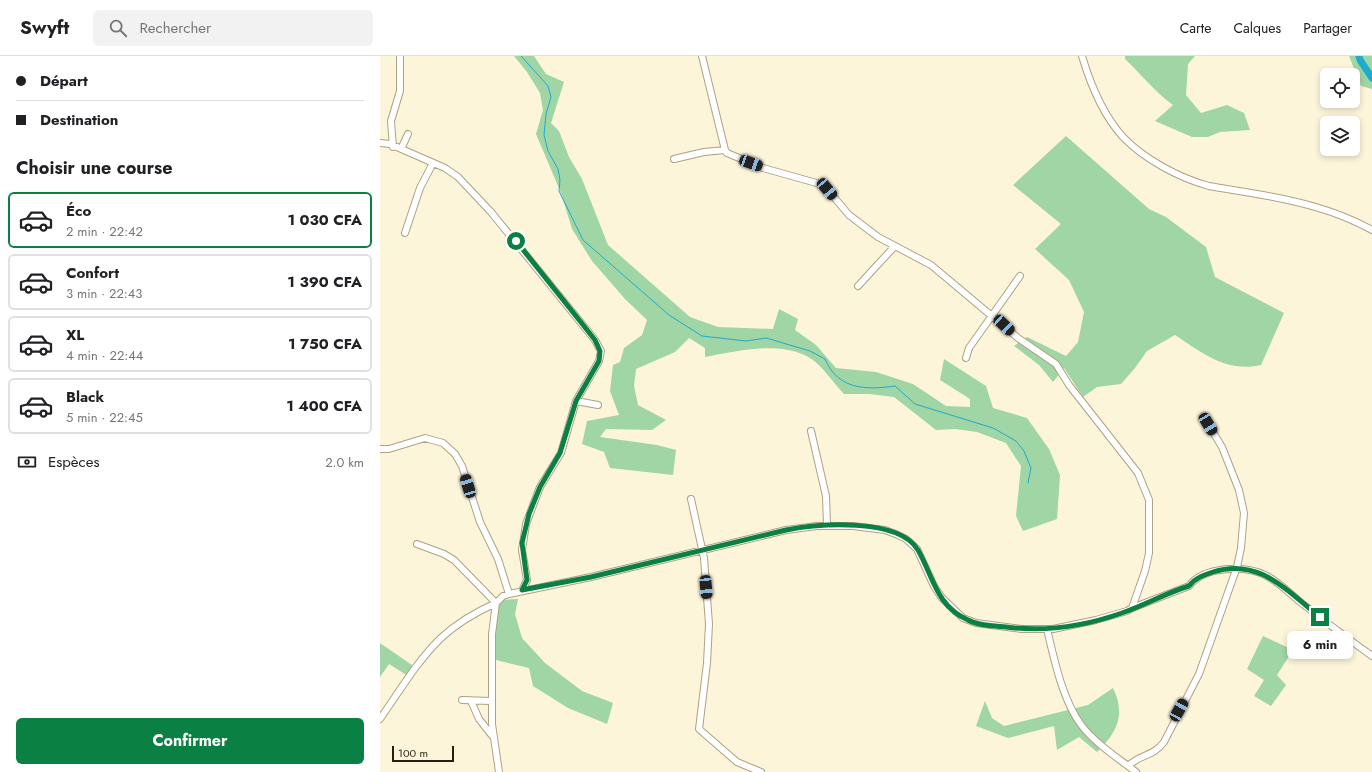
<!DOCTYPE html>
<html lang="fr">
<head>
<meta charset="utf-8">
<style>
  :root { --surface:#fff; --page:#f2f2f2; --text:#202124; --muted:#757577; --line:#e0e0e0; --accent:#0b8043 }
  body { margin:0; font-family:Jost,sans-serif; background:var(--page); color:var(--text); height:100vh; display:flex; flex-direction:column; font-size:15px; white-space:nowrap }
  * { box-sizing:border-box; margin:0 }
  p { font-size:13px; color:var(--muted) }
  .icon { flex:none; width:22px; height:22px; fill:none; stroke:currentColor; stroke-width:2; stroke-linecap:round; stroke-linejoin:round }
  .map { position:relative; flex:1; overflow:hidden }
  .sheet { display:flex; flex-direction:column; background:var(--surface); width:380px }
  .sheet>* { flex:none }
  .guide { display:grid; align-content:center; height:88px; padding:0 16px; background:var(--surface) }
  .fabs { position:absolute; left:940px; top:12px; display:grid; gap:8px }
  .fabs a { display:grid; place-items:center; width:40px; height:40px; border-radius:6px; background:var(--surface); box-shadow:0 2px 6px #0003; font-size:20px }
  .scale { position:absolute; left:12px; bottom:10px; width:62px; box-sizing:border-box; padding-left:4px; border:2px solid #231f13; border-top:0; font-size:11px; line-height:14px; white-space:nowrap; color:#231f13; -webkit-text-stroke:3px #fdf5da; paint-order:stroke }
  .end { position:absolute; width:18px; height:18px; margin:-9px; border:5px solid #0b8043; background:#fff; box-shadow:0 0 0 2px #fff }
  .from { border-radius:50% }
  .bubble { position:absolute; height:28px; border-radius:6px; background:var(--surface); box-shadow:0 2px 6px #0003; font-size:13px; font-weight:700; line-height:28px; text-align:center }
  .car { position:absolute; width:12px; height:24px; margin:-12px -6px; border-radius:5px; box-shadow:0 0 3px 1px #0007; background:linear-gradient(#222 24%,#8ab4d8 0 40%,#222 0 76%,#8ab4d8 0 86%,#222 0) }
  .guide b { display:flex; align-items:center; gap:14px; height:38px; font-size:15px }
  .guide b+b { border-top:1px solid var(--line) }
  .guide i { width:10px; height:10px; background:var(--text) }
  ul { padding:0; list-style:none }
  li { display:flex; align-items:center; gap:12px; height:56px; margin:0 8px 6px; padding:0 8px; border:2px solid var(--line); border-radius:6px }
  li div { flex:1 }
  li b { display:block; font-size:15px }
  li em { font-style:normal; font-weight:700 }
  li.current { border-color:var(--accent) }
  li>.icon { width:36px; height:36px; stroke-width:1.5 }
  h2 { padding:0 16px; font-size:18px; line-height:48px }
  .pay { display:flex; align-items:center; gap:10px; height:44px; padding:0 16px; font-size:15px }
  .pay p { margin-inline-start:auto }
  .action { display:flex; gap:8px; margin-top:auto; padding:8px 16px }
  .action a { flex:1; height:46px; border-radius:6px; background:var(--accent); color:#fff; font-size:16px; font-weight:700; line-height:46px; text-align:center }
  header { display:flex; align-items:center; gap:24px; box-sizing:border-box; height:56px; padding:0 20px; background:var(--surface); border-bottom:1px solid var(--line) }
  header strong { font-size:19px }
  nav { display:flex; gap:22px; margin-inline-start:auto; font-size:14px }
  .search { width:280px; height:36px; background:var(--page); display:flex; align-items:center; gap:10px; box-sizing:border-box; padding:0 14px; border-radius:6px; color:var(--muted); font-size:15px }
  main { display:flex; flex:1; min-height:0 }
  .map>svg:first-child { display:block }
</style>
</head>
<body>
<header>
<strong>Swyft</strong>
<div class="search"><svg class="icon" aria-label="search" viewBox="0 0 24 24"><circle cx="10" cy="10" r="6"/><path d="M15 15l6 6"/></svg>Rechercher</div>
<nav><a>Carte</a><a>Calques</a><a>Partager</a></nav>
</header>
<main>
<section class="sheet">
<div class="guide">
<b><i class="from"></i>Départ</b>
<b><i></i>Destination</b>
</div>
<h2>Choisir une course</h2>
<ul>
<li class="current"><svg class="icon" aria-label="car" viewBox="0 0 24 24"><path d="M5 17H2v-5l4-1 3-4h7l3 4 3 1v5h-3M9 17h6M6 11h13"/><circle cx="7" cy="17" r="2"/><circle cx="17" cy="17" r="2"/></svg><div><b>Éco</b><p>2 min · 22:42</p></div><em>1 030 CFA</em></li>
<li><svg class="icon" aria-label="car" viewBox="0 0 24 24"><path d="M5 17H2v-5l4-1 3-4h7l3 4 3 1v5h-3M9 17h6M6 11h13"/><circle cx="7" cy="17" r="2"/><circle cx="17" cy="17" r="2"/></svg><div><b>Confort</b><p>3 min · 22:43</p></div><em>1 390 CFA</em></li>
<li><svg class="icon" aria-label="car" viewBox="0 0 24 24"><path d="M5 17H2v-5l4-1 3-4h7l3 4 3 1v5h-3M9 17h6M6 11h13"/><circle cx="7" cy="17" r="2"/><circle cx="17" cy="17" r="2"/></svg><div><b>XL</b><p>4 min · 22:44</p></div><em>1 750 CFA</em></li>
<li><svg class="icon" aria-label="car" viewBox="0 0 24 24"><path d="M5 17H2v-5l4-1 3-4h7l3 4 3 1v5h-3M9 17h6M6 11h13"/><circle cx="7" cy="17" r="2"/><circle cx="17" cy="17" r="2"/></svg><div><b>Black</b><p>5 min · 22:45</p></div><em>1 400 CFA</em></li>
</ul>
<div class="pay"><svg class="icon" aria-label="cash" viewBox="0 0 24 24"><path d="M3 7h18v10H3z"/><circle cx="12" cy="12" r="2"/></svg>Espèces<p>2.0 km</p></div>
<div class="action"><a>Confirmer</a></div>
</section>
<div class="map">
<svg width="992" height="716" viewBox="0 0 992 716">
  <rect width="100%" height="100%" fill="#fdf5da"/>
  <path fill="#a0d5a5" d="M 134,0 L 154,0 L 166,18 L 184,26 L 171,67 L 179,75 L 189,101 L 202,123 L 228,189 L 310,261 L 338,271 L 393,273 L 399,253 L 418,263 L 415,274 L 436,289 L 456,312 L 496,316 L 533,328 L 566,350 L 590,351 L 590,343 L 560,324 L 564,303 L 606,330 L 613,352 L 647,362 L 669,393 L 680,419 L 677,463 L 643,475 L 636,460 L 641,410 L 626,387 L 597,376 L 575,373 L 556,374 L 514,341 L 489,338 L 464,338 C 454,328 442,309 430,302 C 401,284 357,295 325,301 L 325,292 L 309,282 L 295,296 L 256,313 L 254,330 L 258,349 L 286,364 L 272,374 L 226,373 L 220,381 L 277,389 L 296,394 L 293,419 L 230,412 L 224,396 L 202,388 L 207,365 L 239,359 L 230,335 L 233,309 L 240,306 L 244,292 L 262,279 L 267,264 L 245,243 L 212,205 L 192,173 L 181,137 L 156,78 L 163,54 L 160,37 L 147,16 Z
    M 745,0 L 815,0 L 808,8 L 806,39 L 821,57 L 847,49 L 864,57 L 870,74 L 840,76 L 828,81 L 812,81 L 775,65 L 793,49 C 775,36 761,18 745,3 Z
    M 969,0 L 992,0 L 992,33 L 981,30 Z
    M 686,80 L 769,153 L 786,161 L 826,191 L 835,221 L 904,257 L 881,309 C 847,317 822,297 795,279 L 767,295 L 755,312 L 741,328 L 717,331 L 703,341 L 684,312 L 673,326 L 659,309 L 634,290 L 647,281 L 686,300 L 698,286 L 704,256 L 689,224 L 655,193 L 681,168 L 633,129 Z
    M 138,543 L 135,558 L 142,582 L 165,607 L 202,635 L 233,647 L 227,668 L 188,652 L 153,630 L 149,612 L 112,603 L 113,568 L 121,544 Z
    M 883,580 L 913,594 L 897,619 L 906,629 L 891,650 L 874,640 L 884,624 L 867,613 Z
    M 0,587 L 32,609 L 28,620 L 9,608 L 0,621 Z
    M 733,632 C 746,659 737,677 717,696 L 699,681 L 677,694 L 674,670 L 628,682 L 596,670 L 605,645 L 612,662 L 624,670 L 708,649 Z"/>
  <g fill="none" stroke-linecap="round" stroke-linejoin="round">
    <path stroke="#20aacb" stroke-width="1" d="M 141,0 L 168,30 L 171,41 L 166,58 L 164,79 L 168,95 L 178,113 L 180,124 L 179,135 L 203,184 L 289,259 L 322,280 L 366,285 L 386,282 L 430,295 L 445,303 C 458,334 486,334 515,330 L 535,348 L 613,372 L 636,385 L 644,395 L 651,412 L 648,427"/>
    <path stroke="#20aacb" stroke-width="7" d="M 979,0 L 980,4 L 992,22"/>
    <defs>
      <path id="minor" d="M 702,0 C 710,27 723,59 743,81 C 764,103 799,122 829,130 C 845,133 861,135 877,138 C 917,145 956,154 992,174
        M 0,87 L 10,88 L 65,112 L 78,121 L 111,156 L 215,284 L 221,295 L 219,305 L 196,345 L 181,397 L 160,431 L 146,468 L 142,494 L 147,524 L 142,535
        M 13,91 L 11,65 L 20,35 L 20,0
        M 21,93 L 28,78
        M 294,103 L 324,96 L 345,94
        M 25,177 L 40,132 L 53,107
        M 478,230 L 514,191
        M 586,302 L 589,292 L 640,220
        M 196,345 L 218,349
        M 431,375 L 446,440 L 447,469
        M 0,393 L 9,393 L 45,382 L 63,387 L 75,398 L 82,410 L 100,466 L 118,503 L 129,538
        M 311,443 L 324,502 L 329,568 L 327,607 L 319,673 L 357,706 L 381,716
        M 752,552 L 809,530 C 824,510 865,509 885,519 C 898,525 908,536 919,545 C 943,564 967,582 992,600
        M 667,573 C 674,603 683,646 702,670 C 716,688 738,702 756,716
        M 82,644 L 111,645
        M 91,645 L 99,663 L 114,682
        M 0,663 C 19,636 37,605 61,582 C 77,567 96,556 116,547 L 74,504 L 64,498 L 37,488
        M 748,710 C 760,698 773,701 784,686 L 819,618 L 857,511 L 861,492 L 864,457 L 859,434 L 842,391 L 828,368
        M 119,716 L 112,668 L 112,578 L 116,547 L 123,540 L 129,538 L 211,521 L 406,474 L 437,470 L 473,470 L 505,474 L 518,479 L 526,483 L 537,493 L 554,530 L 562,542 L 583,562 L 596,567 L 642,573 L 673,573 L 716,564 L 747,555 L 752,552 L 765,515 L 769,497 L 769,444 L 758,417 L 689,329 L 676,308 L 638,282 L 551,209 L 498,181 L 469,159 L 447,133 L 440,128 L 383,112 L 347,97 L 345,94 L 322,0"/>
    </defs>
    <use href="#minor" stroke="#ada283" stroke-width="8"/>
    <use href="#minor" stroke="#fff" stroke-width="6"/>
  </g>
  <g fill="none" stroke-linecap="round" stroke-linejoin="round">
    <path stroke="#0b8043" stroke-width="5" d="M 136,185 L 200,265 L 215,284 L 220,295 L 219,305 L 196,345 L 180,397 L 160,431 L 149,458 L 142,487 L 147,524 L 142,534 L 211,521 L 406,474 C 438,468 518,461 538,494 C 553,520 556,550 588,564 C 599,570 614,570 626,571 C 665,576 705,570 742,557 C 765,549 786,537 809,530 C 815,522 824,519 833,516 C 879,501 907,535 940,561"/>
  </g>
</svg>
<div class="fabs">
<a><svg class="icon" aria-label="locate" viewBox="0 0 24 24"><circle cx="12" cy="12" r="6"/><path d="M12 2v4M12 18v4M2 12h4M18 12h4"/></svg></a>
<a><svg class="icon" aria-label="layers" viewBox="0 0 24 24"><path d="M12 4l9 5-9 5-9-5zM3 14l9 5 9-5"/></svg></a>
</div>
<div class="scale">100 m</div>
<i class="end from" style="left:136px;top:185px"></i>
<i class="end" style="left:940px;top:561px"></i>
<div class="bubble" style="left:907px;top:575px;width:66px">6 min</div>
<i class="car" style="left:371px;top:107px;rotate:110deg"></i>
<i class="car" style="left:447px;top:133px;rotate:140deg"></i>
<i class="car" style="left:624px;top:269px;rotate:133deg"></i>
<i class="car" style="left:828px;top:368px;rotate:149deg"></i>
<i class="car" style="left:88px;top:430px;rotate:343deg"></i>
<i class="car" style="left:326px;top:531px;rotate:175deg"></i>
<i class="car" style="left:799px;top:654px;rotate:29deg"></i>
</div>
</main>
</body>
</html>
